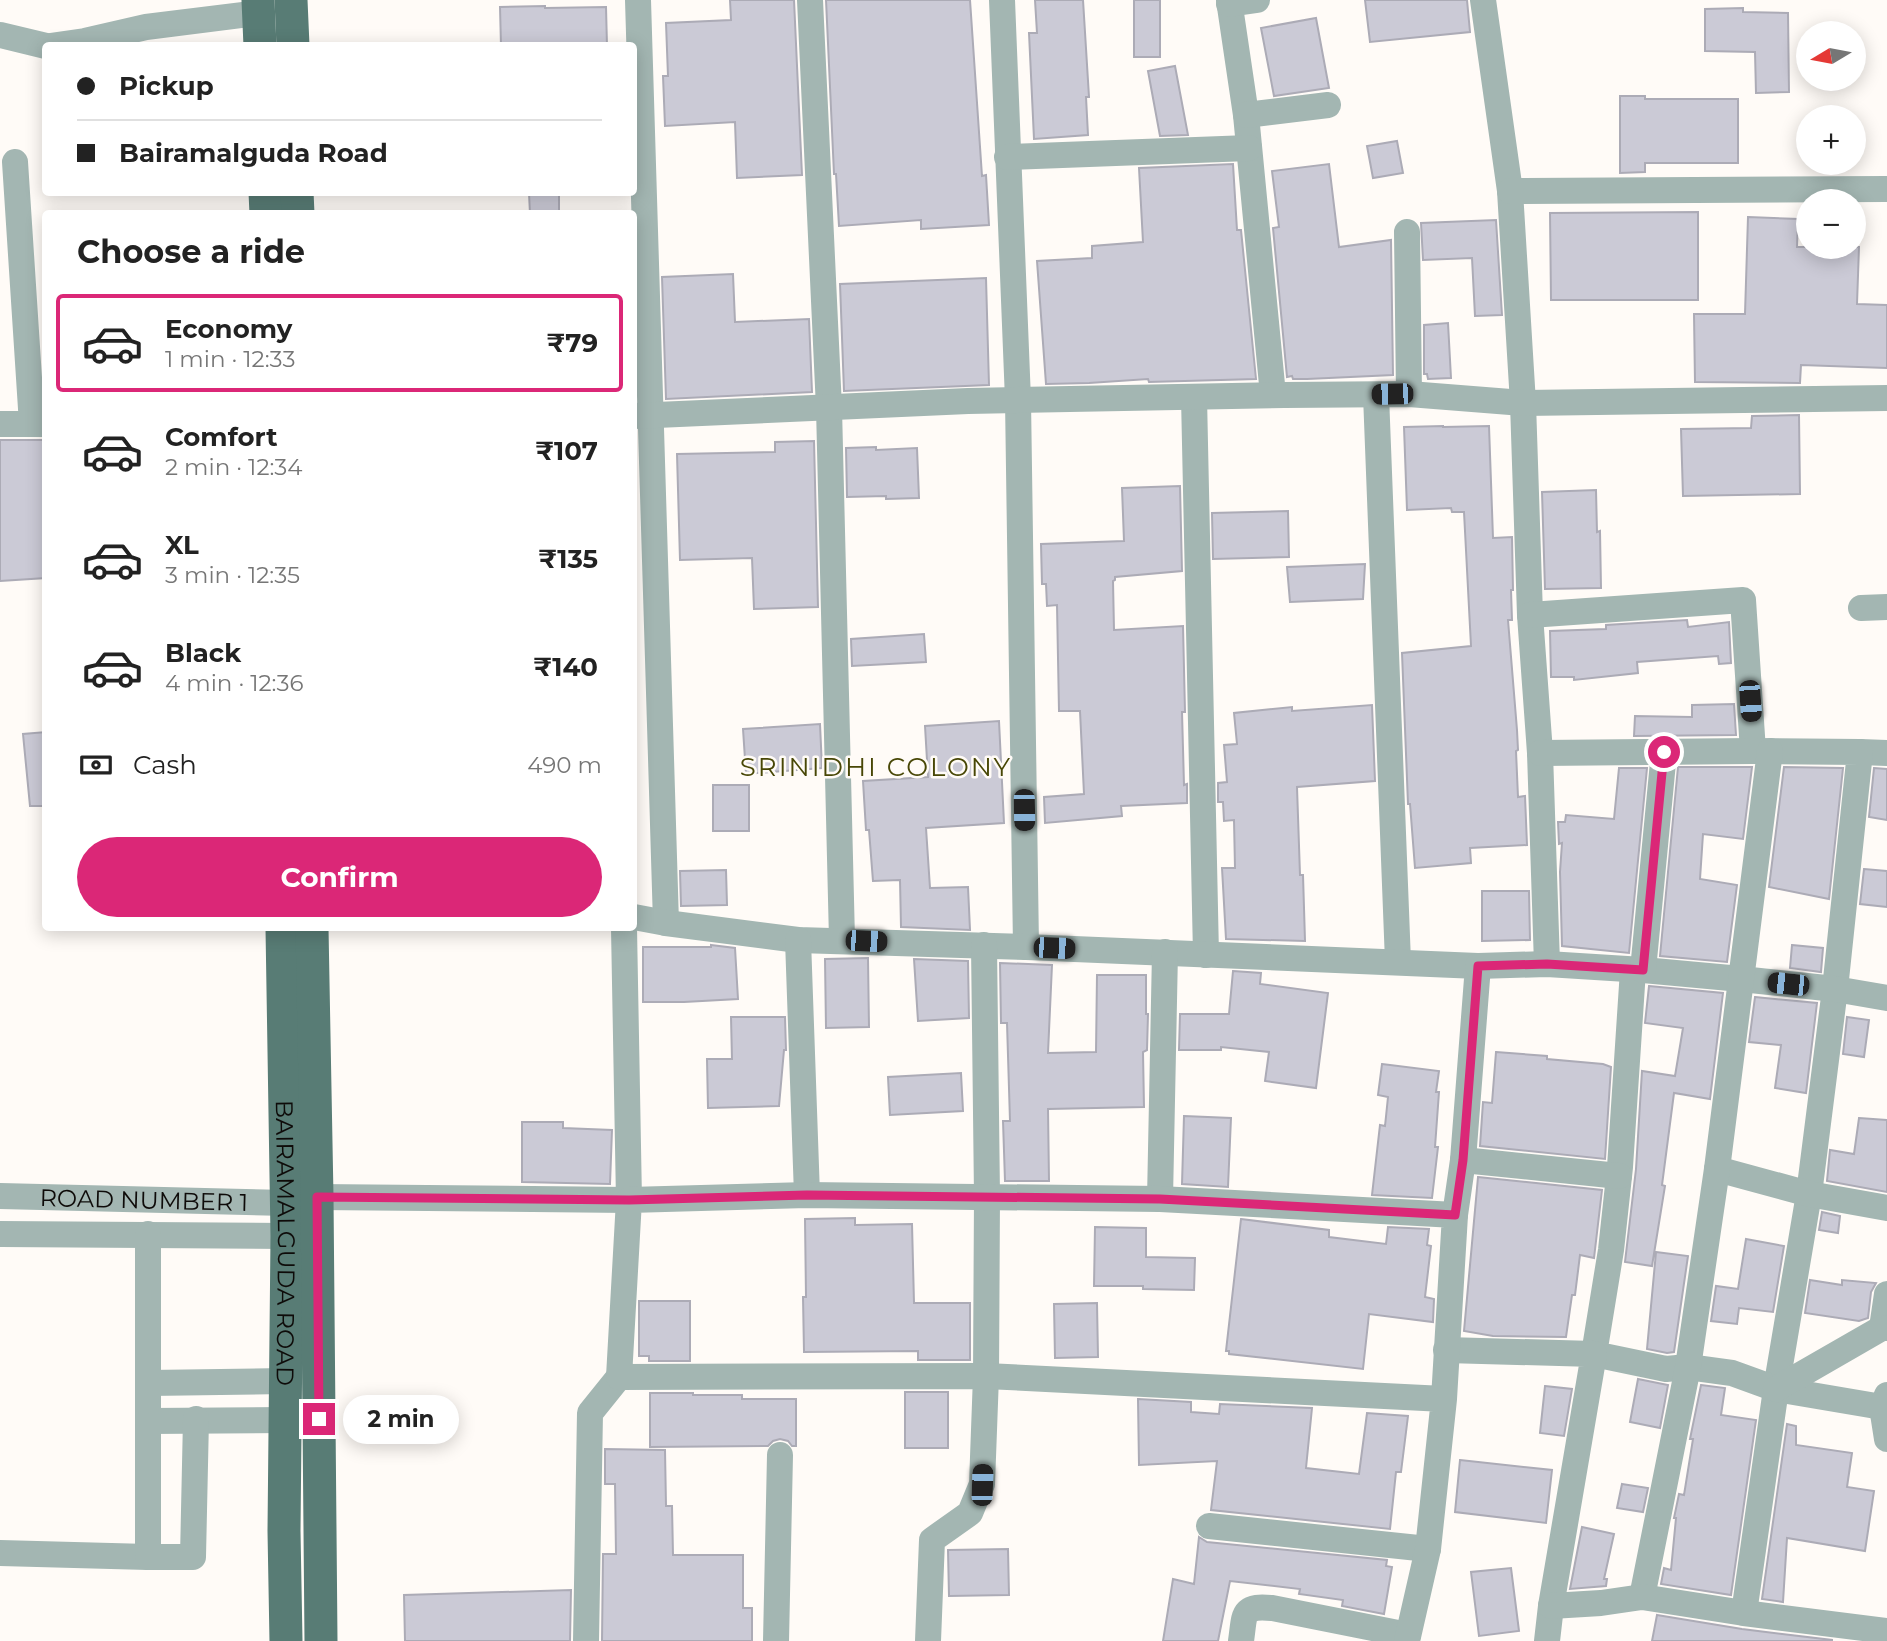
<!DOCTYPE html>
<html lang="en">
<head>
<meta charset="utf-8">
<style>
  :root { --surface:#fff; --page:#f2f2f2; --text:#222; --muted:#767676; --line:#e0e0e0; --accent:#db2777 }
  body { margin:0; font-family:Montserrat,sans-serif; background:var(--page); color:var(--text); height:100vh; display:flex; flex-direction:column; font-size:26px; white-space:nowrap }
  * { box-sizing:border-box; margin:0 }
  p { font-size:23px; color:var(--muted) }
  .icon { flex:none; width:38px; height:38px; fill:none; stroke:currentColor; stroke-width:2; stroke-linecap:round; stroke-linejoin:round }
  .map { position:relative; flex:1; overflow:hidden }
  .panel { position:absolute; left:42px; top:210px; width:595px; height:721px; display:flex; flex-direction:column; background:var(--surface); border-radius:7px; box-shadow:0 4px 18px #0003 }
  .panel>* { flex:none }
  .hud { position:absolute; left:42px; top:42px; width:595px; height:154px; border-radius:7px; box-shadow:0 4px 18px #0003; display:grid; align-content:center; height:154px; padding:0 35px; background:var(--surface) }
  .needle { width:46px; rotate:260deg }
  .buttons { position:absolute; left:1796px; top:21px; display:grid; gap:14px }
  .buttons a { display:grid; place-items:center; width:70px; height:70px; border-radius:50%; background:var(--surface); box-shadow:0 4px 18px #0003; font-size:35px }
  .end { position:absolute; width:32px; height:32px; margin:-16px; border:9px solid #db2777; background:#fff; box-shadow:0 0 0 4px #fff }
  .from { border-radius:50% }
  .bubble { position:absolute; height:49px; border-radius:24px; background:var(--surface); box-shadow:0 4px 18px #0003; font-size:23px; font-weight:700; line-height:49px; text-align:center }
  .car { position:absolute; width:21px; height:42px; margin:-21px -10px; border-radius:9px; box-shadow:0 0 5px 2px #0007; background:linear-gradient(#222 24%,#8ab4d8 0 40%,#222 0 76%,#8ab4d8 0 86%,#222 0) }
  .hud b { display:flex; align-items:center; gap:24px; height:66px; font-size:26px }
  .hud b+b { border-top:2px solid var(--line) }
  .hud i { width:18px; height:18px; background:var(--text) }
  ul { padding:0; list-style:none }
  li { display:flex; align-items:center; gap:21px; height:98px; margin:0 14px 10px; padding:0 21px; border:4px solid transparent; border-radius:7px }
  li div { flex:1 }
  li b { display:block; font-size:26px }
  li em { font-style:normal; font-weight:700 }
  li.on { border-color:var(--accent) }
  li>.icon { width:63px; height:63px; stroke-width:1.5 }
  h2 { padding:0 35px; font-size:32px; line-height:84px }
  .pay { display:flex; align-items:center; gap:18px; height:77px; padding:0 35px; font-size:26px }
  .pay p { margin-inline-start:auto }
  .primary-button { display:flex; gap:14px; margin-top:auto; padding:14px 35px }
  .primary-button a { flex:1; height:80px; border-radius:42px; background:var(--accent); color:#fff; font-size:28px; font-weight:700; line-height:80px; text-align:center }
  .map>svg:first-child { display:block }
</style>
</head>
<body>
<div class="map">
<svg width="1887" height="1641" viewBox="0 0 1887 1641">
  <rect width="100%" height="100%" fill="#fffbf7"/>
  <path fill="#cbcad6" stroke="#acabb6" stroke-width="2" d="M 730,0 L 794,0 L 802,175 L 737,178 L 735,122 L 665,126 L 663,76 L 668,76 L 666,23 L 731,20 Z
    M 826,0 L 970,0 L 982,176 L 986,175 L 989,225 L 921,229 L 921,220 L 839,226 L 836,174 L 834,174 Z
    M 1035,0 L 1083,0 L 1089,97 L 1086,97 L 1088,135 L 1034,139 L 1029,33 L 1037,33 Z
    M 1134,0 L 1160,0 L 1160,57 L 1134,57 Z
    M 1365,0 L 1467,0 L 1470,32 L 1370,42 Z
    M 545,6 L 545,8 L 606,7 L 607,46 L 501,46 L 500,7 Z
    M 1743,8 L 1743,12 L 1788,13 L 1789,92 L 1756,93 L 1755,52 L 1705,51 L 1705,9 Z
    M 1316,18 L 1329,88 L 1274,96 L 1261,28 Z
    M 1175,66 L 1188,135 L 1160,136 L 1148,71 Z
    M 1620,96 L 1645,96 L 1645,99 L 1738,99 L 1738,163 L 1645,163 L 1645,172 L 1620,173 Z
    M 1397,141 L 1403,173 L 1373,178 L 1367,146 Z
    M 1233,164 L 1237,230 L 1241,230 L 1256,379 L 1149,382 L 1148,379 L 1089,383 L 1046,384 L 1037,261 L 1092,258 L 1092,246 L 1143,242 L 1139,168 Z
    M 1329,164 L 1339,247 L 1391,240 L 1393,375 L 1307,379 L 1293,379 L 1292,376 L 1287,377 L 1273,228 L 1279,227 L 1272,171 Z
    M 529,193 L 559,193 L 559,214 L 530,214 Z
    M 1698,212 L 1698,300 L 1551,300 L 1550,213 Z
    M 1748,217 L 1798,219 L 1797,247 L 1859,247 L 1857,304 L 1887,305 L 1887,368 L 1801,365 L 1800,383 L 1695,382 L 1694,314 L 1745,314 Z
    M 1496,220 L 1502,315 L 1475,316 L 1472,258 L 1423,260 L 1421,223 Z
    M 733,274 L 735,322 L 809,319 L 812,392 L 666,399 L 662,277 Z
    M 986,278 L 989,385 L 844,391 L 840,284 Z
    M 1448,323 L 1451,378 L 1428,379 L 1427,374 L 1424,374 L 1424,325 Z
    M 1799,415 L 1800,494 L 1683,496 L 1681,429 L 1751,428 L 1752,416 Z
    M 1443,426 L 1443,427 L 1489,426 L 1493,538 L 1512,537 L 1513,590 L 1511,590 L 1512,620 L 1508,620 L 1517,730 L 1518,750 L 1516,751 L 1518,797 L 1525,796 L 1527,845 L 1470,848 L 1471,863 L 1415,868 L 1410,804 L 1408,804 L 1402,653 L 1471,646 L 1464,512 L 1452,512 L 1451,508 L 1407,510 L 1404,427 Z
    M 0,440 L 46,440 L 46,578 L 0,581 Z
    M 814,441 L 818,607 L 754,609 L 752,558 L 680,560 L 677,454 L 775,452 L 775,442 Z
    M 876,447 L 876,450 L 917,448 L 919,498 L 886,499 L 886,496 L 847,497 L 846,448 Z
    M 1180,486 L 1182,571 L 1115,577 L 1115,580 L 1113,581 L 1114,630 L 1183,626 L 1185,712 L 1182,712 L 1184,785 L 1187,784 L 1187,803 L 1121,806 L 1122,816 L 1045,823 L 1044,797 L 1084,794 L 1080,711 L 1059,711 L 1057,605 L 1047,606 L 1046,584 L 1042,584 L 1041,544 L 1124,541 L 1122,488 Z
    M 1596,490 L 1597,532 L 1600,531 L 1601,588 L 1545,589 L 1542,492 Z
    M 1288,511 L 1289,557 L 1213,559 L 1212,513 Z
    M 1365,564 L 1363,599 L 1290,602 L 1287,567 Z
    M 1687,620 L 1688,627 L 1729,622 L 1731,663 L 1719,664 L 1718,656 L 1637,662 L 1638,673 L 1574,680 L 1574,677 L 1551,677 L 1550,631 L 1606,629 L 1606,625 Z
    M 924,634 L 926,662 L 852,666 L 851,639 Z
    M 1734,704 L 1736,735 L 1634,736 L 1635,716 L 1692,717 L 1692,705 Z
    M 1372,705 L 1375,781 L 1297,787 L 1300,875 L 1303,875 L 1305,941 L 1226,939 L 1222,868 L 1235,868 L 1234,820 L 1224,821 L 1223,802 L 1218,802 L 1218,783 L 1227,782 L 1224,745 L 1237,744 L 1234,713 L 1292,707 L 1292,711 Z
    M 999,721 L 1004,823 L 926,828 L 930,888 L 968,887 L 970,930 L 901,927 L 900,880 L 873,881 L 869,830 L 866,830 L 863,781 L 928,777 L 925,726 Z
    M 820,724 L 822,768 L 746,774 L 743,729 Z
    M 46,732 L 46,806 L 30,806 L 23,734 Z
    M 1678,767 L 1752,767 L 1743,839 L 1703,834 L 1700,879 L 1737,885 L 1727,962 L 1660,956 Z
    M 1784,767 L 1843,768 L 1829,899 L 1769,887 Z
    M 1619,768 L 1647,768 L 1629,953 L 1562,946 L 1560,872 L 1562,843 L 1559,844 L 1558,822 L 1565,822 L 1566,815 L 1614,819 Z
    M 1874,768 L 1887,769 L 1887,820 L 1869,817 Z
    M 713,785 L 749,785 L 749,831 L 713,831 Z
    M 1864,869 L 1887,871 L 1887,907 L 1860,904 Z
    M 726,870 L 727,905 L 681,906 L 680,871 Z
    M 1482,891 L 1529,891 L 1530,940 L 1482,941 Z
    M 711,945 L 735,948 L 738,999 L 684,1002 L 643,1002 L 643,947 L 711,947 Z
    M 1792,945 L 1823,948 L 1821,972 L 1790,968 Z
    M 868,958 L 869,1027 L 826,1028 L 825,959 Z
    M 914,959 L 968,961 L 969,1018 L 918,1021 Z
    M 1000,963 L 1052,965 L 1048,1053 L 1096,1052 L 1097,975 L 1146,975 L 1146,1014 L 1148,1014 L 1147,1050 L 1143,1052 L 1144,1107 L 1048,1109 L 1049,1181 L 1005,1181 L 1003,1121 L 1010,1121 L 1007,1023 L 1001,1023 Z
    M 1233,971 L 1261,973 L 1260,984 L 1328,993 L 1316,1088 L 1265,1081 L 1269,1052 L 1221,1047 L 1221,1050 L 1179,1050 L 1180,1014 L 1229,1014 Z
    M 1649,986 L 1723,993 L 1710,1099 L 1674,1093 L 1662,1185 L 1665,1186 L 1652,1266 L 1625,1262 L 1636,1169 L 1642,1071 L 1675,1076 L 1683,1028 L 1645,1023 Z
    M 1755,997 L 1817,1003 L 1806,1093 L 1775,1088 L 1781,1045 L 1749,1042 Z
    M 731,1017 L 785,1017 L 786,1050 L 784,1050 L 779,1106 L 708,1108 L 707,1059 L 732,1059 Z
    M 1847,1017 L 1869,1020 L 1864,1057 L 1843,1054 Z
    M 1496,1052 L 1547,1056 L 1547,1059 L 1603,1064 L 1611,1067 L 1605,1159 L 1480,1146 L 1483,1102 L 1492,1103 Z
    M 1382,1064 L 1439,1071 L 1436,1092 L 1439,1092 L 1435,1147 L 1438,1147 L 1432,1198 L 1372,1195 L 1380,1125 L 1385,1126 L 1388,1097 L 1378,1095 Z
    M 961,1073 L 963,1111 L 890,1115 L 888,1077 Z
    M 1184,1116 L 1231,1118 L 1228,1187 L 1182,1184 Z
    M 1859,1118 L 1887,1120 L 1887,1192 L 1827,1181 L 1830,1150 L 1854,1154 Z
    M 522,1122 L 563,1122 L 563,1128 L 612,1130 L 610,1184 L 522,1182 Z
    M 1478,1177 L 1602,1190 L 1594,1258 L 1580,1255 L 1575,1295 L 1572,1295 L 1566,1337 L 1493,1336 L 1464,1331 Z
    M 1822,1212 L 1840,1216 L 1838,1233 L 1819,1230 Z
    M 855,1218 L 855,1225 L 912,1224 L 914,1303 L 970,1303 L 970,1360 L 918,1360 L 918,1351 L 804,1352 L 803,1297 L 806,1297 L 805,1219 Z
    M 1241,1219 L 1329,1230 L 1329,1237 L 1386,1244 L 1388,1227 L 1429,1229 L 1427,1245 L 1431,1246 L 1425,1297 L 1434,1299 L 1433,1322 L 1369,1314 L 1363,1369 L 1229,1354 L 1229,1351 L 1226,1351 Z
    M 1095,1227 L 1146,1228 L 1146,1257 L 1195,1258 L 1194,1290 L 1143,1289 L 1143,1286 L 1094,1286 Z
    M 1746,1239 L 1784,1246 L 1773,1312 L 1739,1308 L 1737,1324 L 1711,1321 L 1716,1286 L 1738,1289 Z
    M 1656,1252 L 1688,1256 L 1674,1352 L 1667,1353 L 1647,1349 Z
    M 1810,1280 L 1842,1285 L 1842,1280 L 1876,1283 L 1871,1292 L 1868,1318 L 1859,1321 L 1805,1313 Z
    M 639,1301 L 690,1301 L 690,1361 L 649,1361 L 649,1356 L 639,1356 Z
    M 1097,1303 L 1098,1357 L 1055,1358 L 1054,1304 Z
    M 1638,1379 L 1668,1385 L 1660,1428 L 1630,1422 Z
    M 1701,1385 L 1725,1388 L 1721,1415 L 1756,1420 L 1731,1595 L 1661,1584 L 1664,1568 L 1671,1570 L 1676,1518 L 1674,1518 L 1679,1494 L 1684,1495 L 1693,1439 L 1690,1439 Z
    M 1545,1386 L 1572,1389 L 1564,1436 L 1540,1433 Z
    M 905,1392 L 948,1392 L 948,1448 L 905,1448 Z
    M 650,1393 L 693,1393 L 693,1395 L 742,1395 L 742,1399 L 796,1399 L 796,1446 L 792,1446 L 788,1441 L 780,1439 L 773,1441 L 768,1446 L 650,1447 Z
    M 1138,1399 L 1191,1402 L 1191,1412 L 1219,1414 L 1220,1404 L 1312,1408 L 1306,1468 L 1359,1474 L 1367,1413 L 1408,1416 L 1401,1472 L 1396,1472 L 1390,1529 L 1211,1510 L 1217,1461 L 1139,1465 Z
    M 1787,1424 L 1796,1426 L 1796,1445 L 1852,1453 L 1847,1487 L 1874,1491 L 1865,1551 L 1787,1538 L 1783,1602 L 1762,1599 Z
    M 605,1449 L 665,1450 L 666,1506 L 672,1506 L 673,1555 L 743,1555 L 743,1608 L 752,1608 L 752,1641 L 602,1641 L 603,1554 L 616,1554 L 615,1484 L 605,1484 Z
    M 1460,1460 L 1552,1470 L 1546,1523 L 1455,1512 Z
    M 1622,1484 L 1648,1488 L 1643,1512 L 1617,1508 Z
    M 1582,1527 L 1614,1534 L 1604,1579 L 1607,1579 L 1606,1586 L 1570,1589 Z
    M 1199,1537 L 1207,1542 L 1387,1560 L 1386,1566 L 1392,1567 L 1384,1614 L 1342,1606 L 1343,1600 L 1299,1594 L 1300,1589 L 1230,1581 L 1218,1641 L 1163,1641 L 1173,1579 L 1194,1584 Z
    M 1008,1549 L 1009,1595 L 949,1596 L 948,1550 Z
    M 1511,1568 L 1519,1631 L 1479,1636 L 1471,1572 Z
    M 571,1590 L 570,1641 L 405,1641 L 404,1595 Z
    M 1657,1615 L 1742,1629 L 1832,1640 L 1832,1641 L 1652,1641 Z"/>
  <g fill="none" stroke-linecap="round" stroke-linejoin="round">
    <g stroke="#a3b6b2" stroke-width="26">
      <path d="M 638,0 L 666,923"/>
      <path d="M 810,0 L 829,408 L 842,940"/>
      <path d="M 1002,0 L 1018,400 L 1026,947"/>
      <path d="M 1229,0 L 1246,115 L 1273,395"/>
      <path d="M 1483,0 L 1510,191 L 1523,403 L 1530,615 L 1540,753 L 1547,964"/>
      <path d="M 1229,4 L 1257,0"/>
      <path d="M 0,35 L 46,46"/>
      <path d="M 50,46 L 85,41 L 146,27 L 258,13"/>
      <path d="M 1246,115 L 1328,105"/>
      <path d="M 1007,157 L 1249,148"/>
      <path d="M 15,162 L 32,424"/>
      <path d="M 1510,191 L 1887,189"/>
      <path d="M 1407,232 L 1409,394"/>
      <path d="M 1376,395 L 1398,962"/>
      <path d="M 1194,397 L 1206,955"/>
      <path d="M 634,416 L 968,401 L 1284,395 L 1409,394 L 1523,403 L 1887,398"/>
      <path d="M 0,424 L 46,424"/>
      <path d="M 1861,608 L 1887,607"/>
      <path d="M 1530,615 L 1743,600 L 1753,751"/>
      <path d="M 1860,752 L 1887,753"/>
      <path d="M 1540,753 L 1753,751 L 1860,752 L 1835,989 L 1809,1194 L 1776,1389 L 1744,1613"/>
      <path d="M 634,917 L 666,923 L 798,940 L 1026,947 L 1478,966 L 1463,1160 L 1455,1215"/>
      <path d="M 798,940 L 807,1195"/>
      <path d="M 1478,966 L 1547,964 L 1643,970 L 1741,979 L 1835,989 L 1887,998"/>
      <path d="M 1633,970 L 1620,1167 L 1611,1250 L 1594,1354 L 1666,1369 L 1688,1367 L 1732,1373 L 1776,1389 L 1882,1407"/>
      <path d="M 1643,970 L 1664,752"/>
      <path d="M 1463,1160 L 1619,1176"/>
      <path d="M 1717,1169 L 1809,1194 L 1887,1208"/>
      <path id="s1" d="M 0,1196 L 287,1203"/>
      <path d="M 317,1197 L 629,1200 L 624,928"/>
      <path d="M 1160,1199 L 1165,952"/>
      <path d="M 0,1234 L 287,1236"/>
      <path d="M 1887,1294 L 1882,1328 L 1887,1328"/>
      <path d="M 1446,1350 L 1594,1354 L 1551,1606 L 1547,1641"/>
      <path d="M 149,1383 L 285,1381"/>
      <path d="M 1776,1389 L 1882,1328"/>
      <path d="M 1887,1395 L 1882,1407 L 1887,1439"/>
      <path d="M 149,1421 L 285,1420"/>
      <path d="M 1209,1526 L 1428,1549"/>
      <path d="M 0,1553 L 148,1557 L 148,1234"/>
      <path d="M 148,1557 L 193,1557 L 196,1419"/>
      <path d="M 1642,1597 L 1688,1367 L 1717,1169 L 1770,751"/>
      <path d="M 1551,1606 L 1601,1603 L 1642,1597 L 1744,1613 L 1887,1631"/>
      <path d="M 586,1641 L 590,1413 L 619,1377"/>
      <path d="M 776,1641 L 780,1455"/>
      <path d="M 928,1641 L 932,1540 L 970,1513 L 982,1484 L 986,1376 L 987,1196 L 984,945"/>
      <path d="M 1241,1641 C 1245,1614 1241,1605 1272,1608 L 1408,1635"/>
      <path d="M 1407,1641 L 1428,1549 L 1444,1399 L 1455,1215 L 1160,1199 L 807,1195 L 629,1200 L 619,1377 L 986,1376 L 1444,1399"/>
    </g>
    <g stroke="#587c75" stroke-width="33">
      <path d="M 258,0 L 260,46"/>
      <path d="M 291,0 L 293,46"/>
      <path d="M 265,192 L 266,214"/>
      <path d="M 297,192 L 298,214"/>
      <path id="s2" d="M 282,928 L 287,1236 L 284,1531 L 286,1641"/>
      <path d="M 312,928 L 317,1197 L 321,1641"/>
    </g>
  </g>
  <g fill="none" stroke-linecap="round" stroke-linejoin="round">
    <path stroke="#db2777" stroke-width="9" d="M 319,1419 L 317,1197 L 629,1200 L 807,1195 L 1160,1199 L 1455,1215 L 1463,1160 L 1478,966 L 1547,964 L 1643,970 L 1664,752"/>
  </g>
  <g text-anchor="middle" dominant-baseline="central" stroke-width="5" stroke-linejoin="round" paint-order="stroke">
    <g font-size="24" fill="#0e0b09" stroke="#fffbf7">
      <text stroke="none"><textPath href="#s1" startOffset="144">ROAD NUMBER 1</textPath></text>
      <text stroke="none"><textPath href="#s2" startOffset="315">BAIRAMALGUDA ROAD</textPath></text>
    </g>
    <g font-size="26" letter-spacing="2" fill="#484706" stroke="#fffbf7">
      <text x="876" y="767">SRINIDHI COLONY</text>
    </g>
  </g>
</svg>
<div class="buttons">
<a><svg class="needle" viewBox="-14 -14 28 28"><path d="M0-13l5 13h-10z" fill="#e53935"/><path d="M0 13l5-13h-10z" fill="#767676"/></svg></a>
<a>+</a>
<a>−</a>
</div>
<i class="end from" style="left:1664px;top:752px"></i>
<i class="end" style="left:319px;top:1419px"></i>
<div class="bubble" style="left:343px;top:1395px;width:116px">2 min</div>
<i class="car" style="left:1392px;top:394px;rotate:269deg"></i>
<i class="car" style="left:1750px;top:701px;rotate:176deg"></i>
<i class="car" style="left:1024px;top:810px;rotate:179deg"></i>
<i class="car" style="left:866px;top:941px;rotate:92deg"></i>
<i class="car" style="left:1054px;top:948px;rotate:92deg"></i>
<i class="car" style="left:1788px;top:984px;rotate:276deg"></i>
<i class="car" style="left:982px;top:1485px;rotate:2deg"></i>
<div class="hud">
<b><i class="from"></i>Pickup</b>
<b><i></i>Bairamalguda Road</b>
</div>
<section class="panel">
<h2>Choose a ride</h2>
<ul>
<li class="on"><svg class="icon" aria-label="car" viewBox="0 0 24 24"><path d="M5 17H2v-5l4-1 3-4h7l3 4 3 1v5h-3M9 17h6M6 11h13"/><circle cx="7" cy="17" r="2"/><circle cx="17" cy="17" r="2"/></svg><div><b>Economy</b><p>1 min · 12:33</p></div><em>₹79</em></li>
<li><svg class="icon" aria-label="car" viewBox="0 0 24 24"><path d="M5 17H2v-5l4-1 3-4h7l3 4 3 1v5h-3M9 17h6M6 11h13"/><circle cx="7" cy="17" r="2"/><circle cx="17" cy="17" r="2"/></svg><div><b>Comfort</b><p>2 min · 12:34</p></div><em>₹107</em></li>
<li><svg class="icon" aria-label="car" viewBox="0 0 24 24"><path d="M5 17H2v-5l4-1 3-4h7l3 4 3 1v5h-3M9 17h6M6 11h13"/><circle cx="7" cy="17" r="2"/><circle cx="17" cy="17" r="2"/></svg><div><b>XL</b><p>3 min · 12:35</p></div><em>₹135</em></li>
<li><svg class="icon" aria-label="car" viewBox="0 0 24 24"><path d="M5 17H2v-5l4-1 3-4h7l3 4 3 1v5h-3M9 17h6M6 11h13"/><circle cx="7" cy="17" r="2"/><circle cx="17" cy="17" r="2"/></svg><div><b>Black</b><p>4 min · 12:36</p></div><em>₹140</em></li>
</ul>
<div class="pay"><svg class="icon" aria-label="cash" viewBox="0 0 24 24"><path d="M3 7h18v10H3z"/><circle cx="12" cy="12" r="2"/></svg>Cash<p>490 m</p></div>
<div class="primary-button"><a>Confirm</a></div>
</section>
</div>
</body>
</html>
